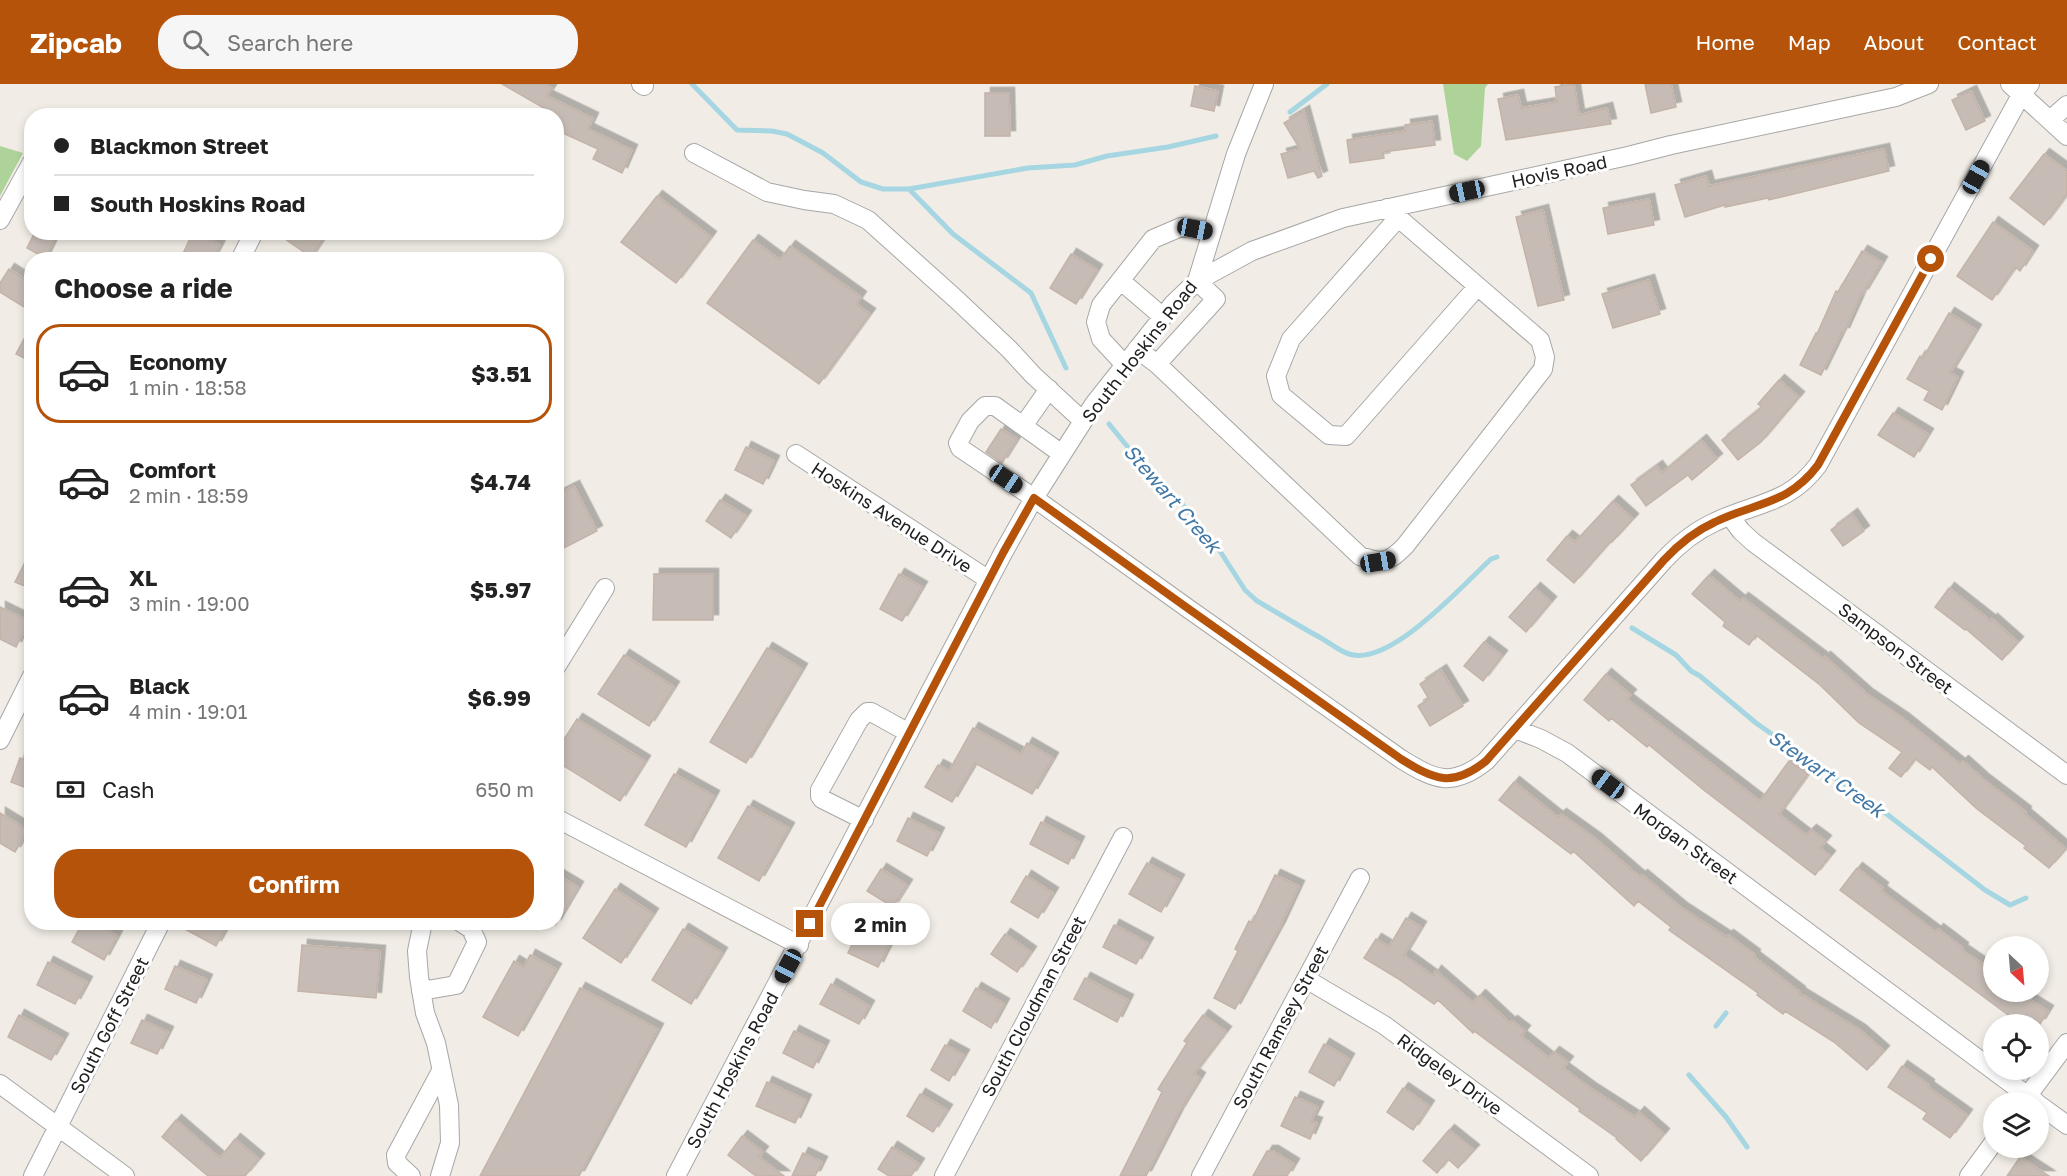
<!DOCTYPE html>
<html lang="en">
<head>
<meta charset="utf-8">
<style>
  :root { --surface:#fff; --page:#f6f6f6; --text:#222; --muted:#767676; --line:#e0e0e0; --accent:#b45309 }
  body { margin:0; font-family:"Golos Text",sans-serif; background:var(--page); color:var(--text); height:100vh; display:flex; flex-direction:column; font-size:22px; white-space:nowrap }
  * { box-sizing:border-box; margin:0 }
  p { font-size:20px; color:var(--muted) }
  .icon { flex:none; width:33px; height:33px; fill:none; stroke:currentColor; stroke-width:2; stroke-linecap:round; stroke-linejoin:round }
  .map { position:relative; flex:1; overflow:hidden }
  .sheet { position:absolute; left:24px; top:168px; width:540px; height:678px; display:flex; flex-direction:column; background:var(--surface); border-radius:24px; box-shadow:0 3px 9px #0003 }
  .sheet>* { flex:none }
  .guide { position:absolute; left:24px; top:24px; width:540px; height:132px; border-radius:24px; box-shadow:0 3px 9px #0003; display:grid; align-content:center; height:132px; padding:0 30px; background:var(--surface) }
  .needle { width:39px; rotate:154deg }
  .tools { position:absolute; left:1983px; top:852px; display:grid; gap:12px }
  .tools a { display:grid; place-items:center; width:66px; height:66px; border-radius:50%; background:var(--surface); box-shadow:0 3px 9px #0003; font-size:30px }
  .end { position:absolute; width:27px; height:27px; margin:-14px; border:8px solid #b45309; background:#fff; box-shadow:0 0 0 3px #fff }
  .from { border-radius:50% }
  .bubble { position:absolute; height:42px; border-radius:21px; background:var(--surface); box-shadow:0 3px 9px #0003; font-size:20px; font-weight:700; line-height:42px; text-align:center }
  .car { position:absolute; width:18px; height:36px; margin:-18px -9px; border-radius:8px; box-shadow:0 0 4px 2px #0007; background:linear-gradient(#222 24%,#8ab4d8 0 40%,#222 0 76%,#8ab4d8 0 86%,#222 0) }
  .guide b { display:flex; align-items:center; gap:21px; height:57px; font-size:22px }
  .guide b+b { border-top:2px solid var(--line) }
  .guide i { width:15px; height:15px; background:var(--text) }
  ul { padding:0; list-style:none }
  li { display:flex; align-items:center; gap:18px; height:99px; margin:0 12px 9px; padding:0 18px; border:3px solid transparent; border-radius:24px }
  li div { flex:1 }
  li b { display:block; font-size:22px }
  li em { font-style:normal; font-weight:700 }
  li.on { border-color:var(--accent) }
  li>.icon { width:54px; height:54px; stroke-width:1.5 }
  h2 { padding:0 30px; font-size:27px; line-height:72px }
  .pay { display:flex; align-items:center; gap:15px; height:66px; padding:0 30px; font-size:22px }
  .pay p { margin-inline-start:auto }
  .button { display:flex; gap:12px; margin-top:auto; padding:12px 30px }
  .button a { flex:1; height:69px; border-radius:24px; background:var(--accent); color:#fff; font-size:24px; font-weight:700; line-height:69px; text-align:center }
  header { display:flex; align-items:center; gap:36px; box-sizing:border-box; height:84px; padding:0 30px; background:var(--accent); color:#fff }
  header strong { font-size:28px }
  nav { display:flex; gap:33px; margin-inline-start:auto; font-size:21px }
  .search { width:420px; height:54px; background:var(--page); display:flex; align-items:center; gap:15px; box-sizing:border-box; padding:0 21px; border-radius:24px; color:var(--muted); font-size:22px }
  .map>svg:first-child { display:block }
</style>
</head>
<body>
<header>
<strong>Zipcab</strong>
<div class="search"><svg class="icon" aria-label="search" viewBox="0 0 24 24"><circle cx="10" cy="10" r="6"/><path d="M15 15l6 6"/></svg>Search here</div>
<nav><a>Home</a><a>Map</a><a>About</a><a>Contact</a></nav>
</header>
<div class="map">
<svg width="2067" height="1092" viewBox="0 0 2067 1092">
  <defs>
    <filter id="shadow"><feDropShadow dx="5.5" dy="-5.5" stdDeviation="0" flood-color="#0004"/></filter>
  </defs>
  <rect width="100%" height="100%" fill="#f1ede6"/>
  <path fill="#add399" d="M 1443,0 L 1488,0 L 1485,4 L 1481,62 L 1467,77 L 1454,70 Z
    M 0,62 L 23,69 L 0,112 Z"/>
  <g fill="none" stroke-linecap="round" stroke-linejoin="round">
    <path stroke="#a5d6e1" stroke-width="5" d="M 692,0 L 737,46 L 772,47 L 787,50 L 823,69 L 861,98 L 883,105 L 909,105 L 1028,84 L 1075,81 L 1107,72 L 1168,63 L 1216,52
      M 1290,28 L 1327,0
      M 909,105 L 953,150 L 1031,209 L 1066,284
      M 1109,340 L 1158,400 L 1177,414 L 1218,464 L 1245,506 L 1257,517 C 1278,529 1299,542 1321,554 C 1330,559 1339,567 1349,570 C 1390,583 1462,502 1491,475 L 1497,473
      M 1632,544 L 1676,571 L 1691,587 L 1700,592 L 1756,639 L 1884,728 L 1985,806 L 2010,821 L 2026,814
      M 1716,942 L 1726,929
      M 1689,991 L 1726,1033 L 1747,1063"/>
  </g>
  <path fill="#c6bcb5" stroke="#c4b3a8" stroke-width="1.5" filter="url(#shadow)" d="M 502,0 L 544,0 L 552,4 L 547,12 L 593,34 L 588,45 L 632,66 L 622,89 L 593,75 L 598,65 L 556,46 L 556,31 Z
    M 1574,0 L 1579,31 L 1607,24 L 1611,40 L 1506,56 L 1498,15 L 1518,11 L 1521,24 L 1557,18 L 1555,3 Z
    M 1645,0 L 1671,0 L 1676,23 L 1651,29 Z
    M 1195,2 L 1218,7 L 1214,27 L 1191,22 Z
    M 1971,7 L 1985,37 L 1966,46 L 1952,16 Z
    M 985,9 L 1009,9 L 1010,52 L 985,52 Z
    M 1304,27 L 1322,92 L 1318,94 L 1314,87 L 1288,94 L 1281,70 L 1300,65 L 1284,39 Z
    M 1432,37 L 1435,61 L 1383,68 L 1384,74 L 1350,79 L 1347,56 L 1406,47 L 1405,41 Z
    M 1884,65 L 1889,87 L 1769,116 L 1768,114 L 1725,123 L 1725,121 L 1685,133 L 1675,101 L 1706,92 L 1709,102 Z
    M 2044,70 L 2067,87 L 2067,110 L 2044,141 L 2010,114 Z
    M 657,112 L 711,153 L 676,199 L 621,158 Z
    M 1649,115 L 1654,141 L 1608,150 L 1603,124 Z
    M 1543,126 L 1564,216 L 1538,222 L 1516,133 Z
    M 1993,138 L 2033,167 L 2020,187 L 2015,183 L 1992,216 L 1957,192 Z
    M 35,148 L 58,148 L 45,174 L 27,164 Z
    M 193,148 L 220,161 L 212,176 L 180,176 Z
    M 275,148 L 328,148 L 311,173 Z
    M 753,156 L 780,176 L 790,162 L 861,213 L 856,220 L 870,230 L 819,300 L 707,219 Z
    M 1862,167 L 1882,178 L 1863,210 L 1862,209 L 1844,249 L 1842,248 L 1821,291 L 1800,281 L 1816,249 L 1817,250 L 1836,207 L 1838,208 Z
    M 1071,170 L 1097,186 L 1076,220 L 1050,204 Z
    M 9,185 L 32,200 L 32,228 L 0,208 L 0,199 Z
    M 1649,196 L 1660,230 L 1613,244 L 1602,210 Z
    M 1949,229 L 1976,246 L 1950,289 L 1958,293 L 1942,326 L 1924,316 L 1929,307 L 1907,295 L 1920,272 L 1923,274 Z
    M 32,240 L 32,278 L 16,270 Z
    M 1779,296 L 1799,313 L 1761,358 L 1738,376 L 1722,356 L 1762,323 L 1758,320 Z
    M 1893,329 L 1928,350 L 1914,373 L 1878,351 Z
    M 1001,345 L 1017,355 L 1002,379 L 986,368 Z
    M 1701,356 L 1717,375 L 1692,396 L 1688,391 L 1646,422 L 1631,401 L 1657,382 L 1662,389 Z
    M 746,363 L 774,377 L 763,400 L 735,386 Z
    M 574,402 L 597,447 L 556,468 L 556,411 Z
    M 720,416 L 746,432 L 731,454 L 706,437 Z
    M 1613,417 L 1633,435 L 1612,458 L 1611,457 L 1574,499 L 1547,476 L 1567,452 L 1575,458 Z
    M 1852,430 L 1864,447 L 1843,462 L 1831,446 Z
    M 32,464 L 32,505 L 15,498 Z
    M 654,490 L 713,490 L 713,536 L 653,536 Z
    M 899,490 L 922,503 L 902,537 L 880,525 Z
    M 1709,491 L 1740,517 L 1743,514 L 1824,575 L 1825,573 L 1867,610 L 1904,635 L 1960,680 L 1963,677 L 1983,695 L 2026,728 L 2025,730 L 2066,765 L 2049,784 L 2024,764 L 2026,762 L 1977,725 L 1932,683 L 1930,686 L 1915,675 L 1901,693 L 1889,684 L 1902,668 L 1859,639 L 1820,601 L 1756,551 L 1749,561 L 1723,542 L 1725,538 L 1692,510 Z
    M 1535,504 L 1551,518 L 1526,548 L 1509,533 Z
    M 1949,504 L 1991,537 L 1992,535 L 2018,558 L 2002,576 L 1966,545 L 1965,546 L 1935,523 Z
    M 0,523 L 29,537 L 16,563 L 0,555 Z
    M 1484,558 L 1502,572 L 1483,597 L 1464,582 Z
    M 767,564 L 802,585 L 746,679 L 710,658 Z
    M 624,571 L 674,603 L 649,642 L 598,610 Z
    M 1441,586 L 1463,622 L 1430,642 L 1418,622 L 1429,615 L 1420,600 Z
    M 1606,590 L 1631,611 L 1627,615 L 1760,717 L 1789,677 L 1808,690 L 1779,730 L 1806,751 L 1811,746 L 1826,757 L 1820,764 L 1830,772 L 1815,791 L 1705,707 L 1649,661 L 1647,663 L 1611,634 L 1609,637 L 1584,616 Z
    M 577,635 L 645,677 L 620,717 L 556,677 L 556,668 Z
    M 973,644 L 1021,670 L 1027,659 L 1053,674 L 1032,710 L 975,679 L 952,718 L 925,703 L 938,681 L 949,687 Z
    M 20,674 L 32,679 L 32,706 L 11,698 Z
    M 674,690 L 714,712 L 686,763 L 645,741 Z
    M 1514,698 L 1558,733 L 1561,730 L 1596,755 L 1640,793 L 1642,791 L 1683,825 L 1726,853 L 1728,851 L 1755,871 L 1754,873 L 1800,908 L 1799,909 L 1860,946 L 1884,967 L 1867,986 L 1834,958 L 1785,927 L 1783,930 L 1757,911 L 1758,909 L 1669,846 L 1671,843 L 1638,817 L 1634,822 L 1573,767 L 1571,770 L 1499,716 Z
    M 748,722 L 789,744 L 759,797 L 718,774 Z
    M 0,729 L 28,746 L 15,768 L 0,759 Z
    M 908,734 L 939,749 L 927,772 L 897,757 Z
    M 1041,738 L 1079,758 L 1068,780 L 1030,760 Z
    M 1147,779 L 1179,796 L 1161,828 L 1129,810 Z
    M 1857,784 L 1883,804 L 1881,807 L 1936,848 L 1938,845 L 1963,864 L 1962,866 L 1994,888 L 1994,908 L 2017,908 L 2048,927 L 2040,940 L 2023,940 L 2008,931 L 1840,806 Z
    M 881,785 L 907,801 L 893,823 L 867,807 Z
    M 556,790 L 578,803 L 556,840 Z
    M 1275,791 L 1299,802 L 1280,843 L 1235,925 L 1214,914 L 1238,867 L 1235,865 L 1249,837 L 1252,839 Z
    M 1026,792 L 1053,809 L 1038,834 L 1011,818 Z
    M 615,805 L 653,830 L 621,879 L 583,854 Z
    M 1406,834 L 1421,843 L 1404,871 L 1433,892 L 1436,887 L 1473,919 L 1480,911 L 1510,939 L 1512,937 L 1525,947 L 1521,952 L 1549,974 L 1554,968 L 1568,978 L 1563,984 L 1593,1006 L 1635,1033 L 1639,1028 L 1664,1050 L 1641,1077 L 1616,1055 L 1617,1054 L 1579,1027 L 1580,1025 L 1474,947 L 1473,949 L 1438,916 L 1434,920 L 1397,894 L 1364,874 L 1376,855 L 1389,863 Z
    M 83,838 L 92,838 L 117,852 L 104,876 L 72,858 Z
    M 172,838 L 229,838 L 216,862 Z
    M 1114,841 L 1148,859 L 1136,880 L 1103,863 Z
    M 683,845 L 722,869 L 691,920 L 652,896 Z
    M 859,846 L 889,861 L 878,883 L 848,869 Z
    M 1005,850 L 1031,868 L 1017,888 L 991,870 Z
    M 302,861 L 380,867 L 376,914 L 298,907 Z
    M 530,871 L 556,885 L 518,952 L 483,933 L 514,877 L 524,883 Z
    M 48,878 L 87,898 L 75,920 L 37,901 Z
    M 175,882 L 207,896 L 196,919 L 165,905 Z
    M 1085,894 L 1128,916 L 1117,938 L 1074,915 Z
    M 831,900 L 869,922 L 859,940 L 820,920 Z
    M 580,904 L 658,945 L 579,1092 L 480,1092 Z
    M 976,904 L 1004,920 L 991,944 L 963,927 Z
    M 19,931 L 63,955 L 51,976 L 8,953 Z
    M 1203,931 L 1226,948 L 1194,990 L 1200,994 L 1179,1028 L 1146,1092 L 1120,1092 L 1162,1008 L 1158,1005 L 1187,959 L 1184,957 Z
    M 142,936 L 168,948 L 157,970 L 131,959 Z
    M 794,947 L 824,962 L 813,984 L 783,969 Z
    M 1324,960 L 1349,975 L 1334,1002 L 1309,988 Z
    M 945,961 L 964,971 L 949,997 L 931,986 Z
    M 1902,982 L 1929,1001 L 1928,1003 L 1967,1031 L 1950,1054 L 1923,1035 L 1927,1029 L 1888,1003 Z
    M 767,998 L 806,1016 L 795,1039 L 756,1022 Z
    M 1403,1004 L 1429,1022 L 1413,1046 L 1387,1028 Z
    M 920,1010 L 947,1026 L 933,1048 L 907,1032 Z
    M 1295,1013 L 1318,1023 L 1311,1037 L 1317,1039 L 1310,1055 L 1281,1042 Z
    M 176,1036 L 220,1074 L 235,1055 L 259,1075 L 245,1092 L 208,1092 L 162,1053 Z
    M 1449,1046 L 1474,1066 L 1458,1084 L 1448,1075 L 1437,1089 L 1423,1077 Z
    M 742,1052 L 763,1068 L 759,1073 L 784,1092 L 756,1092 L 728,1071 Z
    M 892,1063 L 919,1080 L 911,1092 L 889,1092 L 878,1085 Z
    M 1267,1067 L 1273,1067 L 1294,1080 L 1287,1092 L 1253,1092 Z
    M 803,1069 L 822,1078 L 815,1092 L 792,1092 Z
    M 2020,1073 L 2049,1092 L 2007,1092 Z"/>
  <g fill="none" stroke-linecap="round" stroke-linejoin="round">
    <defs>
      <path id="minor" d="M 641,0 L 644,2
        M 2010,0 L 2067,52
        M 2050,36 L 2067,21
        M 694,69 L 767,108 L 804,116 L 834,120 L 868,136 L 957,216 L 1009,265 L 1033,291 L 1083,337
        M 1398,134 L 1291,255 L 1276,292 L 1281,311 L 1329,351 L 1346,352 L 1477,203
        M 0,136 L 32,78
        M 240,176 L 254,148
        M 1121,197 L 1163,233
        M 1197,197 L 1252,167 L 1343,134 L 1628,72 L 1671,61 L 1896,13 L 1929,0
        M 1137,265 L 1157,280 L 1360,472 C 1383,480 1388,479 1405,462 L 1543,285 L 1545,273 L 1540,256 L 1387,124
        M 1157,280 L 1216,215 L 1197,197
        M 1125,281 L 1101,255 L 1096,238 L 1101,221 L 1153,155 L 1181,143 L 1212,148
        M 1023,342 L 1049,305
        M 796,370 L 989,496
        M 1062,370 L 995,322 L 985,322 L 970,337 L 958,359 L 960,364 L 1034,414 L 1186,523 L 1401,675 C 1435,696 1452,704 1486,677 L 1664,476 C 1679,460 1695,447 1715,438 C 1756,418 1788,421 1818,381 L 2021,11 L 2030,0
        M 1730,432 L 1741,447 L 1753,458 L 2067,691
        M 556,583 L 605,504
        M 1515,645 L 1541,655 L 1567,669 L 2036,1018
        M 0,656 L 32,592
        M 556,734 L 799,861
        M 864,736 L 822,715 L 820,712 L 820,706 L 859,636 L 867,628 L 871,628 L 909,649
        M 423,838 L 417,867 L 419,893 L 425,929 L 436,959 L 449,1021 L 450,1059 L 440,1092
        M 1306,895 L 1384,941 L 1589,1092
        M 421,907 L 456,901 L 477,858 L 471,845 L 460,838
        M 0,1000 L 125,1092
        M 2023,1018 L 2067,959
        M 2038,1020 L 2067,1041
        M 33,1092 L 161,838
        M 411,1092 L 397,1079 L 396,1071 L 441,987
        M 676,1092 L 1003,469 L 1034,414 L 1094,320 L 1173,220 L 1197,197 L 1236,70 L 1264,0
        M 944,1092 L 1123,753
        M 1201,1092 L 1360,794
        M 1969,1092 L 1994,1058"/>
    </defs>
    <use href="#minor" stroke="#a7a7a7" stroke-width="20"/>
    <use href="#minor" stroke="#fff" stroke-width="18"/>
  </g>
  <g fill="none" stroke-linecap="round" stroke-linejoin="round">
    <path stroke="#b45309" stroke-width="8" d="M 810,840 L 1003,469 L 1034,414 L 1186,523 L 1401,675 C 1435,696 1452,704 1486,677 L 1664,476 C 1679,460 1695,447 1715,438 C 1756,418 1788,421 1818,381 L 1931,175"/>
  </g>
  <g text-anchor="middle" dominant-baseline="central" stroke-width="6" stroke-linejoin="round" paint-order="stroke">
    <g font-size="18" fill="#202020" stroke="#fff">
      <text transform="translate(1559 87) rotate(-12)">Hovis Road</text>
      <text transform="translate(1139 267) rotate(-52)">South Hoskins Road</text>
      <text transform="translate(892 433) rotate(33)">Hoskins Avenue Drive</text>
      <text transform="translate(1896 564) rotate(37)">Sampson Street</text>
      <text transform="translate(1686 759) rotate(36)">Morgan Street</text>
      <text transform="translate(1033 922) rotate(-62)">South Cloudman Street</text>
      <text transform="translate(109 941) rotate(-63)">South Goff Street</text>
      <text transform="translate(1280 943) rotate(-62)">South Ramsey Street</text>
      <text transform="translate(732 986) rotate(-62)">South Hoskins Road</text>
      <text transform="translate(1450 990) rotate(36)">Ridgeley Drive</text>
    </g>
    <g font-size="20" font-style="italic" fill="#4178a6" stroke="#fff">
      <text transform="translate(1173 414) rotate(49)">Stewart Creek</text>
      <text transform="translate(1827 689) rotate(35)">Stewart Creek</text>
    </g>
  </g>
</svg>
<div class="tools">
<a><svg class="needle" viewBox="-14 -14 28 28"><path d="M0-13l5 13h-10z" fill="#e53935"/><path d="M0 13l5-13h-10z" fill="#767676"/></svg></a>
<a><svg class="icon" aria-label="locate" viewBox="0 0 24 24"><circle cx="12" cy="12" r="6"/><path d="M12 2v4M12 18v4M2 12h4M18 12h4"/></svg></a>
<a><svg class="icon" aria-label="layers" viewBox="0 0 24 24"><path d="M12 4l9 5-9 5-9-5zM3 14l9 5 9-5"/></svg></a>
</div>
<i class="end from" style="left:1931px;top:175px"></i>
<i class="end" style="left:810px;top:840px"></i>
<div class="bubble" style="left:831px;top:819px;width:99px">2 min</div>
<i class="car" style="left:1976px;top:93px;rotate:29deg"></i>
<i class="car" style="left:1467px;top:107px;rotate:258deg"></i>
<i class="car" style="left:1195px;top:145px;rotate:101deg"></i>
<i class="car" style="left:1006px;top:395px;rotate:124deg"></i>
<i class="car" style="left:1378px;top:478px;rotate:80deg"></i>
<i class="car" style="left:1608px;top:700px;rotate:307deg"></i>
<i class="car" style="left:788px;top:882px;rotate:208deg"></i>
<div class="guide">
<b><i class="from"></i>Blackmon Street</b>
<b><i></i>South Hoskins Road</b>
</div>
<section class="sheet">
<h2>Choose a ride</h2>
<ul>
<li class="on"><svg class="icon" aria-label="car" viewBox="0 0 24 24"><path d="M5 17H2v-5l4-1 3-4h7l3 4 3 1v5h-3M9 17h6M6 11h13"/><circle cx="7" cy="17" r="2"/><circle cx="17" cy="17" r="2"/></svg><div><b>Economy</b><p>1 min · 18:58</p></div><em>$3.51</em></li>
<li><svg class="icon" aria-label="car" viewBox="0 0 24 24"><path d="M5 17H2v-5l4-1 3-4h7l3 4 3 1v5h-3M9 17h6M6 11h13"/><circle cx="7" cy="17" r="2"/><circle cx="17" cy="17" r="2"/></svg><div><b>Comfort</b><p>2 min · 18:59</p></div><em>$4.74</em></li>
<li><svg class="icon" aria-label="car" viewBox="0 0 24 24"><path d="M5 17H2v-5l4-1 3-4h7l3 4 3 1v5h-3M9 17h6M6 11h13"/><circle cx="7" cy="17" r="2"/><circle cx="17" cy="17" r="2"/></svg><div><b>XL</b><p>3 min · 19:00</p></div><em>$5.97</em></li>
<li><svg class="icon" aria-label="car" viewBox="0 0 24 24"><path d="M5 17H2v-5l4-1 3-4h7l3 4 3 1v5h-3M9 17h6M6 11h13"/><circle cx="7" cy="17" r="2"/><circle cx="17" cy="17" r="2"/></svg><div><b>Black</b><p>4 min · 19:01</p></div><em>$6.99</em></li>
</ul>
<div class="pay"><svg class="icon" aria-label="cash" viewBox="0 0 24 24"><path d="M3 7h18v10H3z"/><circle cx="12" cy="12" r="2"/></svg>Cash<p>650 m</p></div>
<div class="button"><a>Confirm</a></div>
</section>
</div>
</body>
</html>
